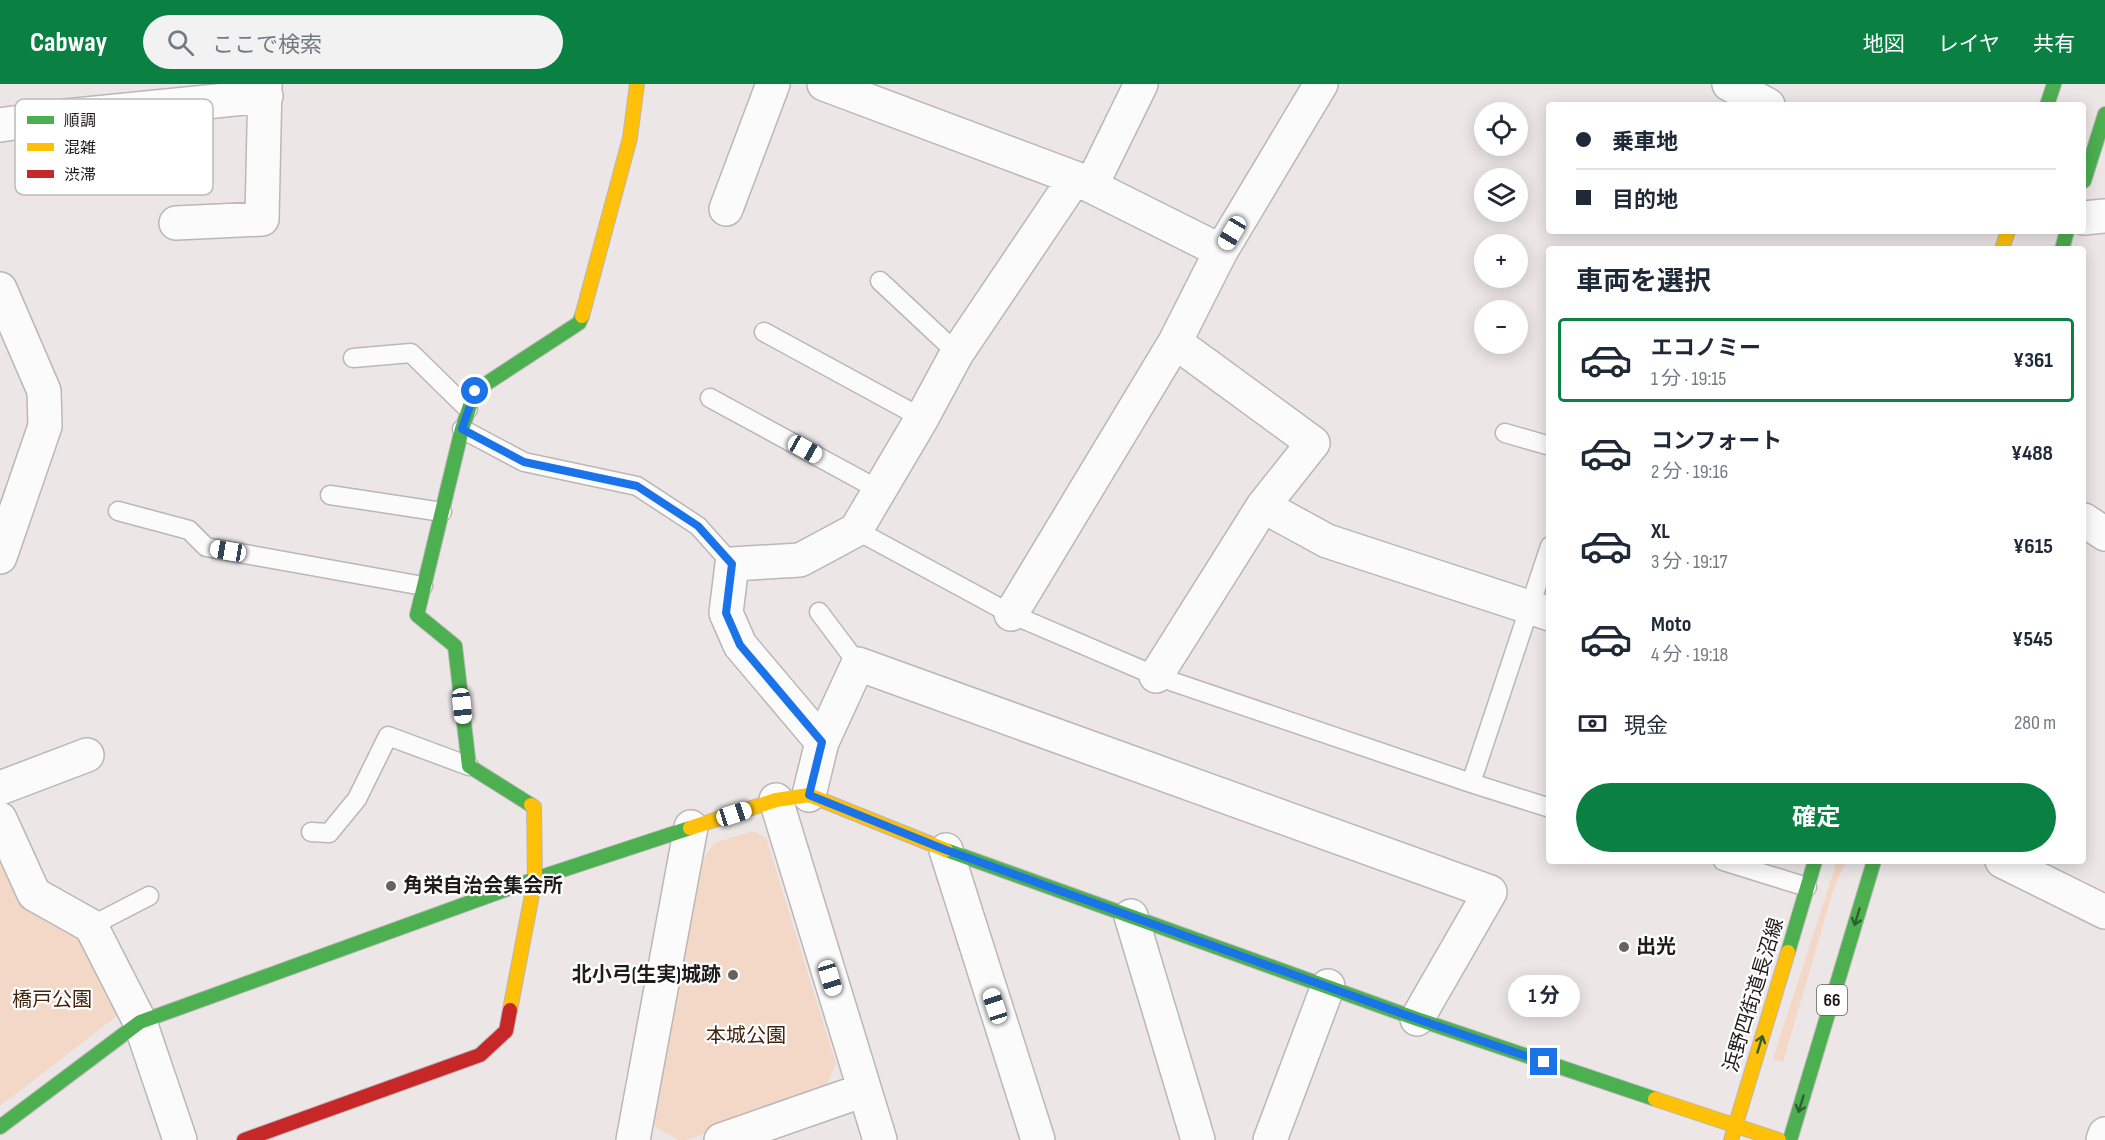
<!DOCTYPE html>
<html lang="ja">
<head>
<meta charset="utf-8">
<style>
  :root { --surface:#fff; --page:#f2f2f3; --text:#1f2937; --muted:#747a83; --line:#e0e1e3; --accent:#0b8043 }
  body { margin:0; font-family:"Sofia Sans Condensed","Noto Sans JP",sans-serif; background:var(--page); color:var(--text); height:100vh; display:flex; flex-direction:column; font-size:22px; white-space:nowrap }
  * { box-sizing:border-box; margin:0 }
  p { font-size:20px; color:var(--muted) }
  .icon { flex:none; width:33px; height:33px; fill:none; stroke:currentColor; stroke-width:2; stroke-linecap:round; stroke-linejoin:round }
  .map { position:relative; flex:1; overflow:hidden }
  .drawer { position:absolute; left:1546px; top:162px; width:540px; height:618px; display:flex; flex-direction:column; background:var(--surface); border-radius:6px; box-shadow:0 3px 15px #0003 }
  .drawer>* { flex:none }
  .guide { position:absolute; left:1546px; top:18px; width:540px; height:132px; border-radius:6px; box-shadow:0 3px 15px #0003; display:grid; align-content:center; height:132px; padding:0 30px; background:var(--surface) }
  .fabs { position:absolute; left:1474px; top:18px; display:grid; gap:12px }
  .fabs a { display:grid; place-items:center; width:54px; height:54px; border-radius:50%; background:var(--surface); box-shadow:0 3px 15px #0003; font-size:30px }
  .end { position:absolute; width:27px; height:27px; margin:-14px; border:8px solid #1a73e8; background:#fff; box-shadow:0 0 0 3px #fff }
  .from { border-radius:50% }
  .bubble { position:absolute; height:42px; border-radius:21px; background:var(--surface); box-shadow:0 3px 15px #0003; font-size:20px; font-weight:700; line-height:42px; text-align:center }
  .car { position:absolute; width:18px; height:36px; margin:-18px -9px; border-radius:8px; box-shadow:0 0 4px 2px #0007; background:linear-gradient(#fff 24%,#345 0 40%,#fff 0 76%,#345 0 86%,#fff 0) }
  .guide b { display:flex; align-items:center; gap:21px; height:57px; font-size:22px }
  .guide b+b { border-top:2px solid var(--line) }
  .guide i { width:15px; height:15px; background:var(--text) }
  ul { padding:0; list-style:none }
  li { display:flex; align-items:center; gap:18px; height:84px; margin:0 12px 9px; padding:0 18px; border:3px solid transparent; border-radius:6px }
  li div { flex:1 }
  li b { display:block; font-size:22px }
  li em { font-style:normal; font-weight:700 }
  li.current { border-color:var(--accent) }
  li>.icon { width:54px; height:54px; stroke-width:1.5 }
  h2 { padding:0 30px; font-size:27px; line-height:72px }
  .pay { display:flex; align-items:center; gap:15px; height:66px; padding:0 30px; font-size:22px }
  .pay p { margin-inline-start:auto }
  .action { display:flex; gap:12px; margin-top:auto; padding:12px 30px }
  .action a { flex:1; height:69px; border-radius:36px; background:var(--accent); color:#fff; font-size:24px; font-weight:700; line-height:69px; text-align:center }
  header { display:flex; align-items:center; gap:36px; box-sizing:border-box; height:84px; padding:0 30px; background:var(--accent); color:#fff }
  header strong { font-size:28px }
  nav { display:flex; gap:33px; margin-inline-start:auto; font-size:21px }
  .search { width:420px; height:54px; background:var(--page); display:flex; align-items:center; gap:15px; box-sizing:border-box; padding:0 21px; border-radius:33px; color:var(--muted); font-size:22px }
  .map>svg:first-child { display:block }
</style>
</head>
<body>
<header>
<strong>Cabway</strong>
<div class="search"><svg class="icon" aria-label="search" viewBox="0 0 24 24"><circle cx="10" cy="10" r="6"/><path d="M15 15l6 6"/></svg>ここで検索</div>
<nav><a>地図</a><a>レイヤ</a><a>共有</a></nav>
</header>
<div class="map">
<svg width="2105" height="1056" viewBox="0 0 2105 1056">
  <rect width="100%" height="100%" fill="#ece6e7"/>
  <path fill="#f3d7c7" d="M 753,747 L 766,754 L 836,980 L 823,1008 L 686,1056 L 678,1056 L 650,1039 L 702,777 L 714,759 Z
    M 0,772 L 26,826 L 78,849 L 118,931 L 0,1022 Z
    M 1837,777 L 1846,777 L 1833,807 L 1783,978 L 1773,975 Z"/>
  <g fill="none" stroke-linecap="round" stroke-linejoin="round">
    <defs>
      <path id="lane" d="M 880,197 L 957,269
        M 764,248 L 922,334
        M 353,274 L 411,269 L 468,325
        M 710,314 L 881,407
        M 462,345 L 524,378 L 637,402 L 698,442 L 732,480
        M 1505,349 L 1550,362
        M 330,411 L 442,428
        M 118,427 L 189,446 L 206,463 L 423,502
        M 856,446 L 1011,530 L 1156,592 L 1471,699 L 1550,724
        M 819,528 L 858,580
        M 1471,699 L 1550,462
        M 311,748 L 329,749 L 357,715 L 388,652 L 469,682
        M 1723,777 L 1807,803
        M 91,842 L 149,812"/>
      <path id="street" d="M 824,0 L 1075,94 L 1221,167
        M 1729,0 L 1768,21
        M 0,41 L 56,33 L 266,12
        M 1091,102 L 1141,0
        M 726,125 L 773,0
        M 2084,134 L 2105,132
        M 176,139 L 262,135 L 265,0
        M 0,205 L 44,307 L 45,342 L 0,473
        M 1175,258 L 1313,359 L 1263,422 L 1327,457 L 1550,530
        M 2084,436 L 2105,450
        M 1011,530 L 1175,258 L 1221,167 L 1321,0
        M 1156,592 L 1263,422
        M 822,658 L 740,561 L 726,529 L 732,480 L 800,476 L 856,446 L 922,334 L 957,269 L 1075,94
        M 0,704 L 87,671
        M 809,711 L 822,658 L 858,580 L 1490,808 L 1417,935
        M 776,716 L 880,1056
        M 0,735 L 34,810 L 91,842 L 140,938 L 180,1056
        M 946,766 L 1038,1056
        M 2002,777 L 2105,828
        M 1131,832 L 1198,1056
        M 633,1056 L 691,743
        M 721,1056 L 864,1006
        M 1270,1056 L 1328,902
        M 2103,1056 L 2105,1050"/>
      <path id="fast" d="M 2047,21 L 2054,0
        M 2084,97 L 2105,30
        M 2062,165 L 2067,147
        M 531,721 L 469,682 L 455,562 L 417,531 L 462,345 L 475,307 L 579,239 L 582,232
        M 946,766 L 1417,935 L 1655,1015
        M 1788,868 L 1815,777
        M 0,1043 L 140,938 L 535,795 L 690,744
        M 1790,1056 L 1874,777"/>
      <path id="slow" d="M 2002,165 L 2008,147
        M 582,232 L 630,54 L 637,0
        M 690,744 L 776,716 L 809,711 L 946,766
        M 510,926 L 535,795 L 534,723 L 531,721
        M 1655,1015 L 1779,1056
        M 1731,1056 L 1788,868"/>
      <path id="jam" d="M 244,1056 L 480,971 L 506,947 L 510,926"/>
    </defs>
    <use href="#lane" stroke="#bbb6b7" stroke-width="21"/>
    <use href="#street" stroke="#bbb6b7" stroke-width="36"/>
    <use href="#fast" stroke="#bbb6b7" stroke-width="16"/>
    <use href="#slow" stroke="#bbb6b7" stroke-width="16"/>
    <use href="#jam" stroke="#bbb6b7" stroke-width="16"/>
    <use href="#lane" stroke="#fcfbfb" stroke-width="18"/>
    <use href="#street" stroke="#fcfbfb" stroke-width="33"/>
    <use href="#fast" stroke="#4caf50" stroke-width="14"/>
    <use href="#slow" stroke="#ffc107" stroke-width="14"/>
    <use href="#jam" stroke="#c62828" stroke-width="14"/>
  </g>
  <defs><path id="oneway-shaft" d="M-6 0H5M1.5-3L5.5 0L1.5 3" fill="none" stroke-width="1.6" stroke-linecap="round" stroke-linejoin="round" transform="scale(1.5)"/></defs>
  <g stroke="#335e33">
    <use href="#oneway-shaft" transform="translate(1857 833) rotate(107)"/>
    <use href="#oneway-shaft" transform="translate(1760 960) rotate(-73)"/>
    <use href="#oneway-shaft" transform="translate(1801 1020) rotate(107)"/>
  </g>
  <g fill="none" stroke-linecap="round" stroke-linejoin="round">
    <path stroke="#1a73e8" stroke-width="8" d="M 475,307 L 462,345 L 524,378 L 637,402 L 698,442 L 732,480 L 726,529 L 740,561 L 822,658 L 809,711 L 946,766 L 1417,935 L 1544,978"/>
  </g>
  <g fill="#666262" stroke="#fff" stroke-width="2">
    <circle cx="391" cy="802" r="6"/>
    <circle cx="1624" cy="863" r="6"/>
    <circle cx="733" cy="891" r="6"/>
  </g>
  <g text-anchor="middle" dominant-baseline="central" stroke-width="4.5" stroke-linejoin="round" paint-order="stroke">
    <rect fill="#fff" stroke="#625f5f" stroke-width="1.5" x="1817" y="901" width="30" height="30" rx="4.5"/>
    <g font-size="18" font-weight="bold" fill="#1e1b1b">
      <text x="1832" y="916">66</text>
    </g>
    <g font-size="20" font-weight="bold" fill="#1e1b1b" stroke="#fff" text-anchor="start">
      <text x="403" y="802">角栄自治会集会所</text>
      <text x="1636" y="863">出光</text>
      <text x="721" y="891" text-anchor="end">北小弓(生実)城跡</text>
    </g>
    <g font-size="20" fill="#1e1b1b" stroke="#fff">
      <text transform="translate(1754 911) rotate(-73)">浜野四街道長沼線</text>
    </g>
    <g font-size="20" fill="#43240d" stroke="#fff">
      <text x="52" y="916">橋戸公園</text>
      <text x="746" y="952">本城公園</text>
    </g>
  </g>
  <rect x="15" y="15" width="198" height="96" rx="9" fill="#fff" stroke="#bcbbbb" stroke-width="1.5"/>
  <rect x="27" y="32" width="27" height="8" fill="#4caf50"/>
  <rect x="27" y="59" width="27" height="8" fill="#ffc107"/>
  <rect x="27" y="86" width="27" height="8" fill="#c62828"/>
  <g font-size="16" fill="#1e1b1b">
    <text x="64" y="42">順調</text>
    <text x="64" y="69">混雑</text>
    <text x="64" y="96">渋滞</text>
  </g>
</svg>
<div class="fabs">
<a><svg class="icon" aria-label="locate" viewBox="0 0 24 24"><circle cx="12" cy="12" r="6"/><path d="M12 2v4M12 18v4M2 12h4M18 12h4"/></svg></a>
<a><svg class="icon" aria-label="layers" viewBox="0 0 24 24"><path d="M12 4l9 5-9 5-9-5zM3 14l9 5 9-5"/></svg></a>
<a>+</a>
<a>−</a>
</div>
<i class="end from" style="left:475px;top:307px"></i>
<i class="end" style="left:1544px;top:978px"></i>
<div class="bubble" style="left:1508px;top:891px;width:72px">1 分</div>
<i class="car" style="left:1232px;top:149px;rotate:211deg"></i>
<i class="car" style="left:805px;top:365px;rotate:119deg"></i>
<i class="car" style="left:228px;top:467px;rotate:280deg"></i>
<i class="car" style="left:462px;top:622px;rotate:174deg"></i>
<i class="car" style="left:734px;top:730px;rotate:72deg"></i>
<i class="car" style="left:830px;top:894px;rotate:163deg"></i>
<i class="car" style="left:995px;top:922px;rotate:342deg"></i>
<div class="guide">
<b><i class="from"></i>乗車地</b>
<b><i></i>目的地</b>
</div>
<section class="drawer">
<h2>車両を選択</h2>
<ul>
<li class="current"><svg class="icon" aria-label="car" viewBox="0 0 24 24"><path d="M5 17H2v-5l4-1 3-4h7l3 4 3 1v5h-3M9 17h6M6 11h13"/><circle cx="7" cy="17" r="2"/><circle cx="17" cy="17" r="2"/></svg><div><b>エコノミー</b><p>1 分 · 19:15</p></div><em>¥361</em></li>
<li><svg class="icon" aria-label="car" viewBox="0 0 24 24"><path d="M5 17H2v-5l4-1 3-4h7l3 4 3 1v5h-3M9 17h6M6 11h13"/><circle cx="7" cy="17" r="2"/><circle cx="17" cy="17" r="2"/></svg><div><b>コンフォート</b><p>2 分 · 19:16</p></div><em>¥488</em></li>
<li><svg class="icon" aria-label="car" viewBox="0 0 24 24"><path d="M5 17H2v-5l4-1 3-4h7l3 4 3 1v5h-3M9 17h6M6 11h13"/><circle cx="7" cy="17" r="2"/><circle cx="17" cy="17" r="2"/></svg><div><b>XL</b><p>3 分 · 19:17</p></div><em>¥615</em></li>
<li><svg class="icon" aria-label="car" viewBox="0 0 24 24"><path d="M5 17H2v-5l4-1 3-4h7l3 4 3 1v5h-3M9 17h6M6 11h13"/><circle cx="7" cy="17" r="2"/><circle cx="17" cy="17" r="2"/></svg><div><b>Moto</b><p>4 分 · 19:18</p></div><em>¥545</em></li>
</ul>
<div class="pay"><svg class="icon" aria-label="cash" viewBox="0 0 24 24"><path d="M3 7h18v10H3z"/><circle cx="12" cy="12" r="2"/></svg>現金<p>280 m</p></div>
<div class="action"><a>確定</a></div>
</section>
</div>
</body>
</html>
